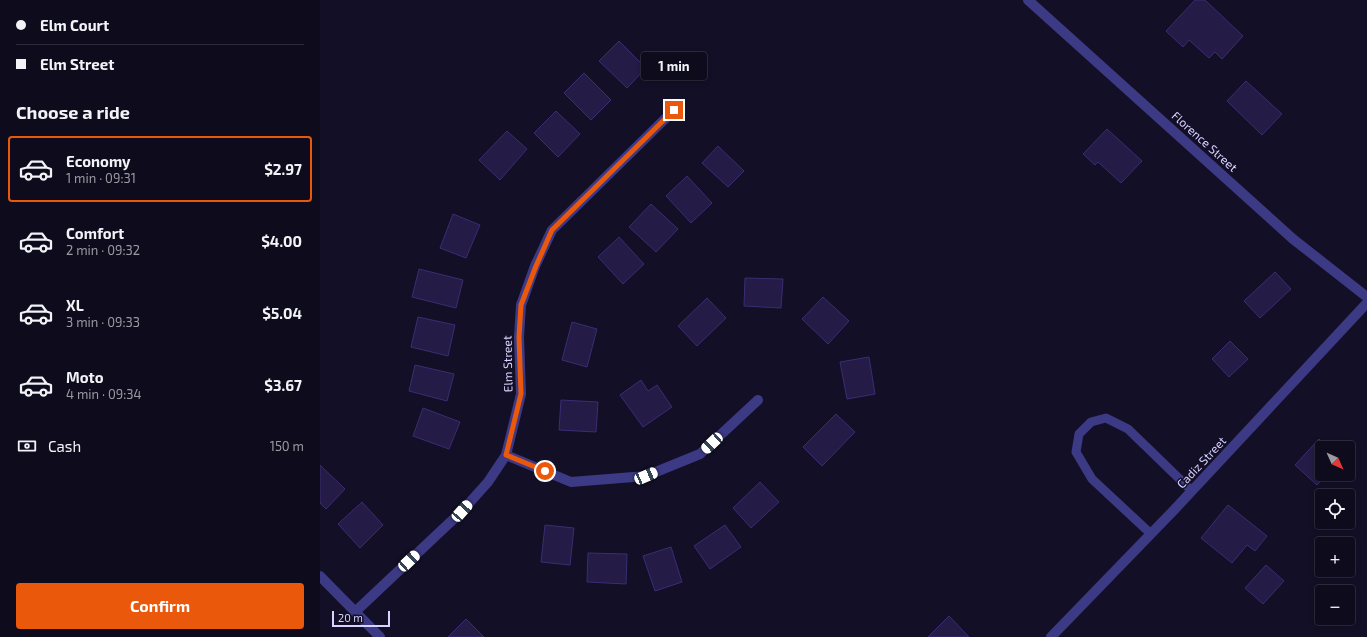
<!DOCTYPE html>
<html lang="en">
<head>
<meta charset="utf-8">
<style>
  :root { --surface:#0e0b1c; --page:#171425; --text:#f1f3f6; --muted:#9b9ba3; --line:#2e2b3b; --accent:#ea580c }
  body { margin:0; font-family:"Exo 2",sans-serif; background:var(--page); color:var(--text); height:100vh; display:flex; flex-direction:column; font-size:15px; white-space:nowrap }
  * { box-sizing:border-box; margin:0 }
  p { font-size:13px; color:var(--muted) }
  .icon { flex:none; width:22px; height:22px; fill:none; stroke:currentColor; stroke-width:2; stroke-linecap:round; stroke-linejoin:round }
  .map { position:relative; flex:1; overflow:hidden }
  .side { display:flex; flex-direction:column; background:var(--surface); width:320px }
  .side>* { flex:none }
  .banner { display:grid; align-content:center; height:88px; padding:0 16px; background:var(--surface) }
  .needle { width:26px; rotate:135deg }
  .controls { position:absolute; left:995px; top:441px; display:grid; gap:8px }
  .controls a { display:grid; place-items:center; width:40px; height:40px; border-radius:4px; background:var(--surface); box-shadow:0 2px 6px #0003,0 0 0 1px var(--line); font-size:20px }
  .scale { position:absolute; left:12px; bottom:10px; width:58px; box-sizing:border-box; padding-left:4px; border:2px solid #d9d4ff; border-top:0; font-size:11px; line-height:14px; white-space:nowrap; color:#d9d4ff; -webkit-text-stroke:3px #130f26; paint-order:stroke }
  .end { position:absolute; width:18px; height:18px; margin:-9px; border:5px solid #ea580c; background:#fff; box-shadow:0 0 0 2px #fff }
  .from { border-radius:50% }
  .bubble { position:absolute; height:28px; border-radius:4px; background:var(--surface); box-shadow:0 2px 6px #0003,0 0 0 1px var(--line); font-size:13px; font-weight:700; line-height:28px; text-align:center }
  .car { position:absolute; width:12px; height:24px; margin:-12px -6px; border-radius:5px; box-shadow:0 0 3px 1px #0007; background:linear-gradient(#fff 24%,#345 0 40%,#fff 0 76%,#345 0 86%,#fff 0) }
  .banner b { display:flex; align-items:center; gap:14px; height:38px; font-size:15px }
  .banner b+b { border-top:1px solid var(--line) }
  .banner i { width:10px; height:10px; background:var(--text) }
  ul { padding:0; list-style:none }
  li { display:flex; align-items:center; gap:12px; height:66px; margin:0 8px 6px; padding:0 8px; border:2px solid transparent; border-radius:4px }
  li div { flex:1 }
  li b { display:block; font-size:15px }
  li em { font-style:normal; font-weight:700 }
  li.active { border-color:var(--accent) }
  li>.icon { width:36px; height:36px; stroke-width:1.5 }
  h2 { padding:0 16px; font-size:18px; line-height:48px }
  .pay { display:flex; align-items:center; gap:10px; height:44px; padding:0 16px; font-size:15px }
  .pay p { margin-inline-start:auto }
  .button { display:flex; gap:8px; margin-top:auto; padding:8px 16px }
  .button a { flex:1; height:46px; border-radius:4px; background:var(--accent); color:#fff; font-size:16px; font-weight:700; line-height:46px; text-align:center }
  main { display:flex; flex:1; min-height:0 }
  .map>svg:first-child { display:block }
</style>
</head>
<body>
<main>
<section class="side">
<div class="banner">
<b><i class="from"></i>Elm Court</b>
<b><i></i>Elm Street</b>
</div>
<h2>Choose a ride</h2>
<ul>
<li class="active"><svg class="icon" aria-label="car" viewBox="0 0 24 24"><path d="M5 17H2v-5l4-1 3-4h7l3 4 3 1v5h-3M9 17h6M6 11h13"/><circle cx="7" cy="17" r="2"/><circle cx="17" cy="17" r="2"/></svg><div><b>Economy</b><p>1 min · 09:31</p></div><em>$2.97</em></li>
<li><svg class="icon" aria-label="car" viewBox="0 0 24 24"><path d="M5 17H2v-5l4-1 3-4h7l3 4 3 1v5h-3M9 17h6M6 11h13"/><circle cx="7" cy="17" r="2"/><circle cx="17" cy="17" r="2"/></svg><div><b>Comfort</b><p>2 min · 09:32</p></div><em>$4.00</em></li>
<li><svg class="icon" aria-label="car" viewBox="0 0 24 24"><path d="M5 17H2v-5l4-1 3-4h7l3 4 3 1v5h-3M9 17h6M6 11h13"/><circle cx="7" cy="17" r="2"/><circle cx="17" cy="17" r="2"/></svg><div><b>XL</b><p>3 min · 09:33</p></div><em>$5.04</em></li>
<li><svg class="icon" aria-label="car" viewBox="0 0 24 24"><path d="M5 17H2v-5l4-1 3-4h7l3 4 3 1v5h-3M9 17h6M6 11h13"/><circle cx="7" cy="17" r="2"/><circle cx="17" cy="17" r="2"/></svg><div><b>Moto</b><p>4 min · 09:34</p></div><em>$3.67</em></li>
</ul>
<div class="pay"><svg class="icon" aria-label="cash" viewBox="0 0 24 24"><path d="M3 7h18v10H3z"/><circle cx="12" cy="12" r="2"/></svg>Cash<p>150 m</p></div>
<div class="button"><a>Confirm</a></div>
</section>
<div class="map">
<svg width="1047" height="637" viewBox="0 0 1047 637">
  <rect width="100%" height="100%" fill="#130f26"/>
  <path fill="#241b47" stroke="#3b2d73" d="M 875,0 L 885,0 L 923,36 L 902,59 L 895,52 L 889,58 L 869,40 L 863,47 L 846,31 Z
    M 299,41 L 326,68 L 307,88 L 279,61 Z
    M 264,73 L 291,100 L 271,120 L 244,93 Z
    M 926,81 L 962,114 L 942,135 L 907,101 Z
    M 236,111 L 260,134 L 238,157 L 214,133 Z
    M 787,129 L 822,161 L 801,183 L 778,162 L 775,165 L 763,154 Z
    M 187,131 L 207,149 L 180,180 L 159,160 Z
    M 398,146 L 424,171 L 408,187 L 382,163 Z
    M 367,176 L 392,203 L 371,223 L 346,196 Z
    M 331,204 L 358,229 L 336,252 L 309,227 Z
    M 133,214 L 160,225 L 146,258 L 120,248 Z
    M 299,237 L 324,264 L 303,284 L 278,257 Z
    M 99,269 L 143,280 L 136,308 L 92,297 Z
    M 955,272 L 971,289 L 940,318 L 924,301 Z
    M 425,278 L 463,279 L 461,308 L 424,306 Z
    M 503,297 L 529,321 L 508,344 L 482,319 Z
    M 387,298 L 406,318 L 377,346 L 358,326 Z
    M 98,317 L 135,325 L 128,356 L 91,347 Z
    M 252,322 L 277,329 L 267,367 L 242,360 Z
    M 910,341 L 928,359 L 909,377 L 892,359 Z
    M 549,357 L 555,394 L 527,399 L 520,362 Z
    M 95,365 L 134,374 L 127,401 L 89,391 Z
    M 321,380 L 328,391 L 337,385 L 352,407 L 323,427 L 300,395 Z
    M 241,400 L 278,402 L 276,432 L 239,430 Z
    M 103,408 L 140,422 L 129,449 L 93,436 Z
    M 516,414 L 535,432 L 502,466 L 483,447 Z
    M 999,439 L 1009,448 L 1002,448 L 1002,474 L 1007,474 L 997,485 L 975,465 Z
    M 0,465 L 25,489 L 6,509 L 0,503 Z
    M 440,482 L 459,502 L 431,528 L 413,508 Z
    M 42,502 L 63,525 L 40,548 L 18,524 Z
    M 908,505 L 947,536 L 935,551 L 927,545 L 912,563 L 881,538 Z
    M 225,525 L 254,528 L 250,565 L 221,562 Z
    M 405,525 L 421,547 L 390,569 L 374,546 Z
    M 351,547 L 362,582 L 335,591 L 323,556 Z
    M 268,553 L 307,554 L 306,584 L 267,582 Z
    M 946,565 L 964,581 L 943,604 L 925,588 Z
    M 629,616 L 649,637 L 608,637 Z
    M 146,619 L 164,637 L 128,637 Z"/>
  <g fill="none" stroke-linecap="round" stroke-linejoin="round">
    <path stroke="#3d3a85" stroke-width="9" d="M 831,534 L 772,479 L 756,452 L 759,434 L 771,422 L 786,418 L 808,429 L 872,491"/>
    <path stroke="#3d3a85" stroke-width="10" d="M 708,0 L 973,239 L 1047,297
      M 186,455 L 251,482 L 326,476 L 380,454 L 438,400
      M 0,576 L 60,637
      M 35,612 L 142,511 L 168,482 L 186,455 L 201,394 L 199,337 L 201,305 L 215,266 L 232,230 L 354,110
      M 731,637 L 854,510 L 1047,303"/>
  </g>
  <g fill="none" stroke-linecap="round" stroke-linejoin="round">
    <path stroke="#ea580c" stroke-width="5" d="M 225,471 L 186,455 L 201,394 L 199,337 L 201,305 L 216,266 L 232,230 L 354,110"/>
  </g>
  <g text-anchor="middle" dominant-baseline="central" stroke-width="3" stroke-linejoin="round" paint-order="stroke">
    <g font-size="12" fill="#d9d4ff" stroke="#130f26">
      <text transform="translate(885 141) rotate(42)">Florence Street</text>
      <text transform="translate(187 364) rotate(-91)">Elm Street</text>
      <text transform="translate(881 462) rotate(-47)">Cadiz Street</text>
    </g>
  </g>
</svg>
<div class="controls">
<a><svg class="needle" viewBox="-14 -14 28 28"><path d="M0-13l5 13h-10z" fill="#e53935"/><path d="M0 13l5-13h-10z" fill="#9b9ba3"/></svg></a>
<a><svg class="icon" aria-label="locate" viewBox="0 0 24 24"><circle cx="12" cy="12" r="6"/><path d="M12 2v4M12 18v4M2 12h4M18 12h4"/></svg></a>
<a>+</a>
<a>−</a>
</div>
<div class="scale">20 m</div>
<i class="end from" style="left:225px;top:471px"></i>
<i class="end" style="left:354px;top:110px"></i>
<div class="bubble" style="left:321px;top:52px;width:66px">1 min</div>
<i class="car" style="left:392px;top:443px;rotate:227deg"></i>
<i class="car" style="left:326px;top:476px;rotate:67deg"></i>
<i class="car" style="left:142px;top:511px;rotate:42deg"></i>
<i class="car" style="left:89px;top:561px;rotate:47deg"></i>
</div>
</main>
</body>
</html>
